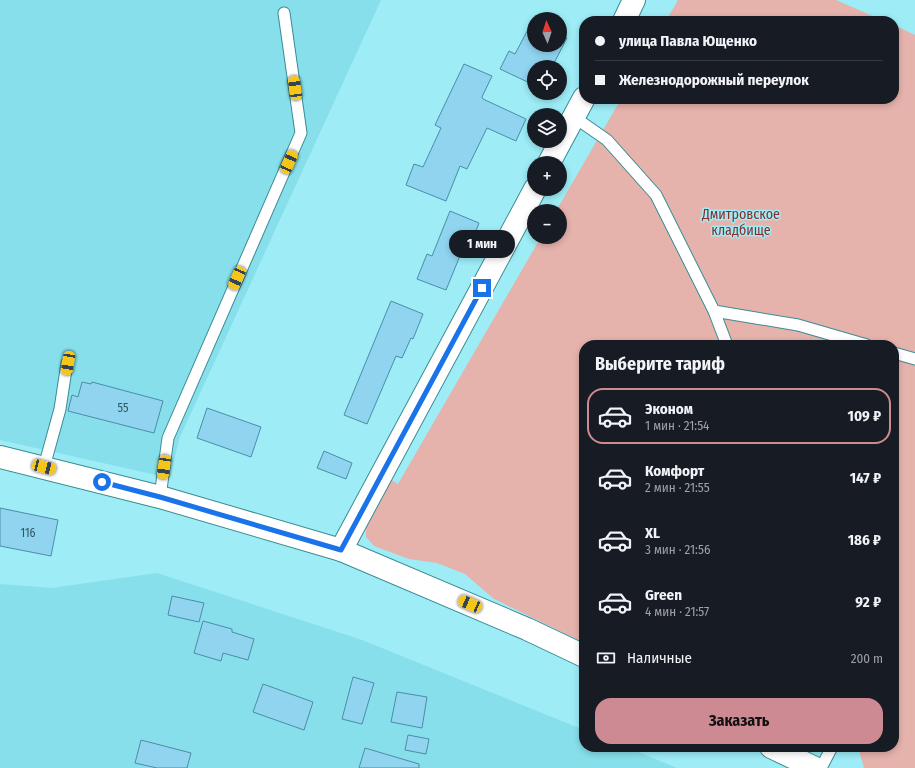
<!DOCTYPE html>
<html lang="ru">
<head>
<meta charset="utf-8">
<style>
  :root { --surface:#171b24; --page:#242831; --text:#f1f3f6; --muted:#9ea1a6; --line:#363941; --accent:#ce8a92 }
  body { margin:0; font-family:"Fira Sans Condensed",sans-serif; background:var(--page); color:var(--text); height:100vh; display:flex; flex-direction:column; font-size:15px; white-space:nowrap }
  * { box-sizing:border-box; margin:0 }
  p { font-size:13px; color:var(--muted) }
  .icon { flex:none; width:22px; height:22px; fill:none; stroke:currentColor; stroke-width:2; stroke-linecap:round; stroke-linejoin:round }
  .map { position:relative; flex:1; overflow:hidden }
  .side { position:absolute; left:579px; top:340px; width:320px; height:412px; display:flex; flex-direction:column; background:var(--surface); border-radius:16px; box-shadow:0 2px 6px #0003 }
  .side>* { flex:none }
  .hud { position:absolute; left:579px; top:16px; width:320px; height:88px; border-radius:16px; box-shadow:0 2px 6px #0003; display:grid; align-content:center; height:88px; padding:0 16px; background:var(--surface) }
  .needle { width:26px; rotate:357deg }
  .buttons { position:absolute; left:527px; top:12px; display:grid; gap:8px }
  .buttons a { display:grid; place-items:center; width:40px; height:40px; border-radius:50%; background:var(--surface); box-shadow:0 2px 6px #0003; font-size:20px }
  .end { position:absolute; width:18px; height:18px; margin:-9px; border:5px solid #1a73e8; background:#fff; box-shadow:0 0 0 2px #fff }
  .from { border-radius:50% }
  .bubble { position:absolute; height:28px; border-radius:14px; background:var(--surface); box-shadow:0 2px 6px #0003; font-size:13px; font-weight:700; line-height:28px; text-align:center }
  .car { position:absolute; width:12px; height:24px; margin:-12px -6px; border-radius:5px; box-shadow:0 0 3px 1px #0007; background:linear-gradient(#f5c518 24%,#345 0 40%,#f5c518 0 76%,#345 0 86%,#f5c518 0) }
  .hud b { display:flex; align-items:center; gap:14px; height:38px; font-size:15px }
  .hud b+b { border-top:1px solid var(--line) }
  .hud i { width:10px; height:10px; background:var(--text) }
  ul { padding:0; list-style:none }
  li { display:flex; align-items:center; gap:12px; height:56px; margin:0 8px 6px; padding:0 8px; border:2px solid transparent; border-radius:16px }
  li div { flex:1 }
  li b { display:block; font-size:15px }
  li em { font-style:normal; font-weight:700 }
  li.current { border-color:var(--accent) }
  li>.icon { width:36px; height:36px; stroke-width:1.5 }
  h2 { padding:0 16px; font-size:18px; line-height:48px }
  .pay { display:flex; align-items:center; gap:10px; height:44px; padding:0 16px; font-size:15px }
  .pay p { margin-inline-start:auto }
  .cta { display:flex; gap:8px; margin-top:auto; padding:8px 16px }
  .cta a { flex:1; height:46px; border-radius:16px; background:var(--accent); color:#111; font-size:16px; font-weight:700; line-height:46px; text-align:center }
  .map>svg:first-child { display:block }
</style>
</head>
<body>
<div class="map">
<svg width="915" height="768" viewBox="0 0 915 768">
  <rect width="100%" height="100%" fill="#9decf6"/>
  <path fill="#86dfea" d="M 0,0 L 381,0 L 179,439 L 170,478 L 0,440 Z
    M 157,573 L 362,640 L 584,730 L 584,747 L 626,747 L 677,768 L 0,768 L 0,584 L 52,588 Z"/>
  <path fill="#e6b2ac" d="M 678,0 L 836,0 L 884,21 L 666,21 Z
    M 894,25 L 915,35 L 915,768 L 864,768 L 858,747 L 894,747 L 894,345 L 584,345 L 584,643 L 494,599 L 465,574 L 437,563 L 409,559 L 374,546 L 366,537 L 366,523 L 387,477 L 398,484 L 541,237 L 560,237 L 560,211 L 556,211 L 621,99 L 894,99 Z"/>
  <path fill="#90d4f0" stroke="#4a8da7" d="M 533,20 L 534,45 L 560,45 L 560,34 L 567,38 L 552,67 L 534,67 L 534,85 L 500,69 L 509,51 L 515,54 Z
    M 464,64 L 492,76 L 482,97 L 483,99 L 526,119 L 516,141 L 487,128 L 467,169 L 460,166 L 446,201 L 406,185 L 414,164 L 423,167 L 441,128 L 435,125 Z
    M 450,211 L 479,223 L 471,244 L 466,241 L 446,290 L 417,279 L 427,254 L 432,256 Z
    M 391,301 L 423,314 L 413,339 L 411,338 L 402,358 L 396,356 L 367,424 L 344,415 Z
    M 82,382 L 91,384 L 92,382 L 163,401 L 154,433 L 68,411 L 72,395 L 78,397 Z
    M 207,408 L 261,427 L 251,457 L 197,438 Z
    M 324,451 L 352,463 L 346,479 L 317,468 Z
    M 0,508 L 58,520 L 51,556 L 0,546 Z
    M 172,596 L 204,603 L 199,622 L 168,615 Z
    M 203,621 L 232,629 L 232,632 L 254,639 L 248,660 L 223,653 L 221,661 L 194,653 Z
    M 353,677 L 374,683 L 362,724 L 342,719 Z
    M 263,684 L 313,702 L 304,730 L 253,712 Z
    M 397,692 L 427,697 L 422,728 L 391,722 Z
    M 408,735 L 429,739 L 426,754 L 405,750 Z
    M 141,740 L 191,753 L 187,768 L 157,768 L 135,763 Z
    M 365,748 L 419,764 L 419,768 L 359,768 Z"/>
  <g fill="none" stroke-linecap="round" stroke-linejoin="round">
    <defs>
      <path id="service" d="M 574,117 L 607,140 L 656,195 L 714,311 L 727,345
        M 714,311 L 798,325 L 867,345
        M 894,353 L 915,359
        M 44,467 L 60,409 L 67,363
        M 160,497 L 168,438 L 301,133 L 284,13
        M 821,768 L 832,747"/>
      <path id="minor" d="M 624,21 L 634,0
        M 549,163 L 584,98
        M 341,550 L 535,189"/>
      <path id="tertiary" d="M 0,457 L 160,497 L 341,550 L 527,629 L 584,656
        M 771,747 L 815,768"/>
    </defs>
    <use href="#service" stroke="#3b8b94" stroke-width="13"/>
    <use href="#minor" stroke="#3b8b94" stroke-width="24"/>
    <use href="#tertiary" stroke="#3b8b94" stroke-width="24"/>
    <use href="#service" stroke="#fff" stroke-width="11"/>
    <use href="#minor" stroke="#fff" stroke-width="22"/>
    <use href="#tertiary" stroke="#fff" stroke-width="22"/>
  </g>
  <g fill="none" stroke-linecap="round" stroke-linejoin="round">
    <path stroke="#1a73e8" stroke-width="5" d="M 102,482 L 160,497 L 341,550 L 482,288"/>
  </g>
  <g text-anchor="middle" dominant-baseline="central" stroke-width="3" stroke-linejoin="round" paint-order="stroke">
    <g font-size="12" fill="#2e5862">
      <text x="123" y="408">55</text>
      <text x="28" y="533">116</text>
    </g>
    <g font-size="14" fill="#862e2b" stroke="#9decf6">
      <text x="741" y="214">Дмитровское<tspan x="741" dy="16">кладбище</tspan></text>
    </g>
  </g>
</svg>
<div class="buttons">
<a><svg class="needle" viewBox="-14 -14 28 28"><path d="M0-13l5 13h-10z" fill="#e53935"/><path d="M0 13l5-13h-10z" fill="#9ea1a6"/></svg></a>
<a><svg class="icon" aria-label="locate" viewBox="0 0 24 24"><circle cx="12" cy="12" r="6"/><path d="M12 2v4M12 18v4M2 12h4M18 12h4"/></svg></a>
<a><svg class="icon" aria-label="layers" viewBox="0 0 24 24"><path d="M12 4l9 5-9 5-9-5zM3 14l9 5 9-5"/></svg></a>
<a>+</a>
<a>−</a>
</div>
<i class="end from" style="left:102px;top:482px"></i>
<i class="end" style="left:482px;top:288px"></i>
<div class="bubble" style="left:449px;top:230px;width:66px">1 мин</div>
<i class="car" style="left:295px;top:88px;rotate:352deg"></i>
<i class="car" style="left:289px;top:162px;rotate:24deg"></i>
<i class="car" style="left:237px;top:278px;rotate:204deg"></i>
<i class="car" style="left:68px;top:363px;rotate:189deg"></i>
<i class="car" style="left:44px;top:467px;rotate:104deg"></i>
<i class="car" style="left:164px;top:467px;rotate:188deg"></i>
<i class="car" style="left:470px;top:604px;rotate:293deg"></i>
<div class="hud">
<b><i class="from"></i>улица Павла Ющенко</b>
<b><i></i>Железнодорожный переулок</b>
</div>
<section class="side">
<h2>Выберите тариф</h2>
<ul>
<li class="current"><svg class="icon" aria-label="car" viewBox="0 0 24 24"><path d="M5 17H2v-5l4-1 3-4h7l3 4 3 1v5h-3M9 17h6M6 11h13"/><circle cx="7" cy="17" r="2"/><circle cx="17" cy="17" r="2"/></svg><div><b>Эконом</b><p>1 мин · 21:54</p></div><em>109 ₽</em></li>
<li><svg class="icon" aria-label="car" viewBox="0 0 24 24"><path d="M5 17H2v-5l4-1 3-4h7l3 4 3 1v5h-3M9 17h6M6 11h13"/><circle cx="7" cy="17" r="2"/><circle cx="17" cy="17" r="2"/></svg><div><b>Комфорт</b><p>2 мин · 21:55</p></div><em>147 ₽</em></li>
<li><svg class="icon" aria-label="car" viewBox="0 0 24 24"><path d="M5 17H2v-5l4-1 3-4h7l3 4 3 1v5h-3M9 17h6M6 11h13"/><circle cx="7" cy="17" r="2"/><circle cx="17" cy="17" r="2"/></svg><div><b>XL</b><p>3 мин · 21:56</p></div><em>186 ₽</em></li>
<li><svg class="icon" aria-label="car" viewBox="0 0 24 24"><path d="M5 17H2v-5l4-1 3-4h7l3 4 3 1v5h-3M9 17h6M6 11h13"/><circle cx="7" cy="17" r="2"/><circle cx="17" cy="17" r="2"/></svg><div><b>Green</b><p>4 мин · 21:57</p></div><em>92 ₽</em></li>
</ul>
<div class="pay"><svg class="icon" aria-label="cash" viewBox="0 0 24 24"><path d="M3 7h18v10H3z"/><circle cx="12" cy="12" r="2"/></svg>Наличные<p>200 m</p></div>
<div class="cta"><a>Заказать</a></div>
</section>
</div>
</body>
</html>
